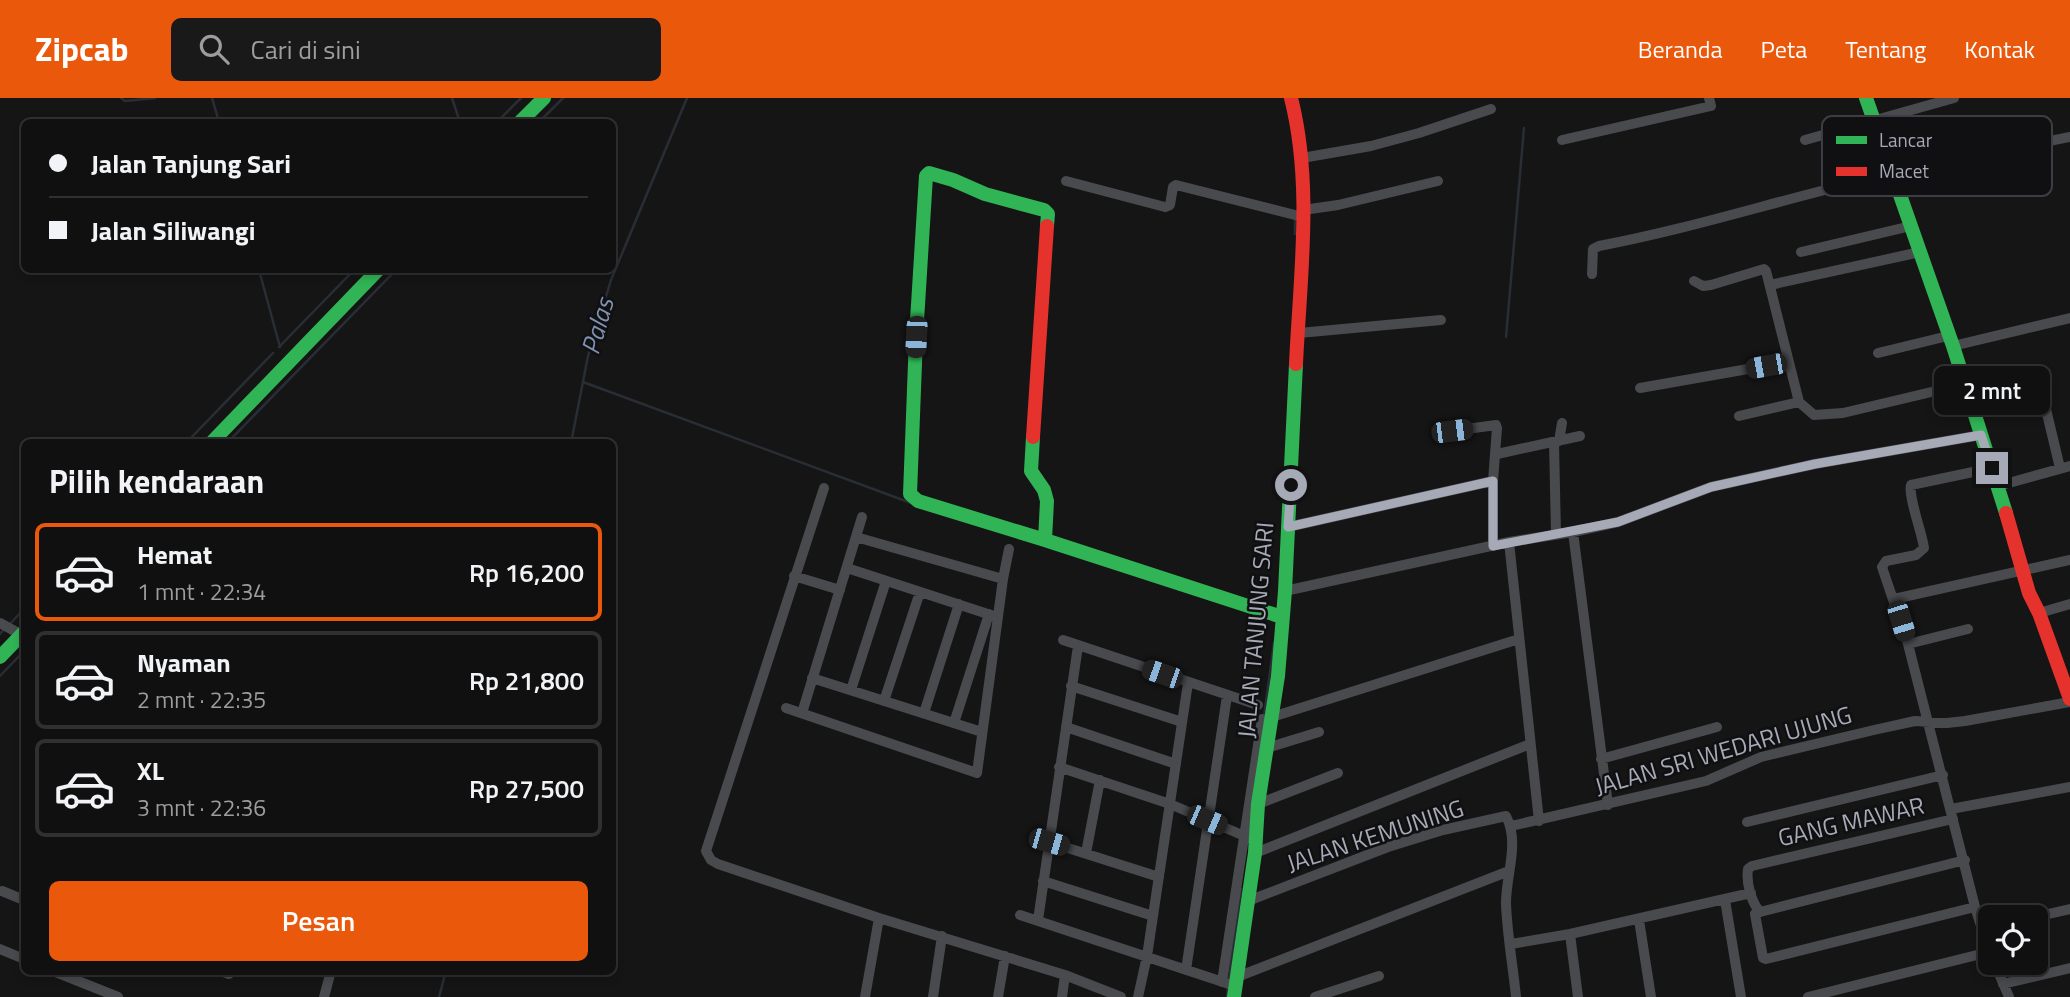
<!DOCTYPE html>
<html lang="id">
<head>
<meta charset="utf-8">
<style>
  :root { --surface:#101010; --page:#191919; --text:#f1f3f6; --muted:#9c9d9f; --line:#303030; --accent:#ea580c }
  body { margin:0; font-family:"Titillium Web",sans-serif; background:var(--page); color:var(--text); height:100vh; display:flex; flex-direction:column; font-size:26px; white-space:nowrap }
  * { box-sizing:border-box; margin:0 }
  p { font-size:23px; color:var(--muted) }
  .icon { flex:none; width:38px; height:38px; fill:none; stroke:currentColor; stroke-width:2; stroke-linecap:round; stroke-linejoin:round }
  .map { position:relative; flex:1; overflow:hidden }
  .panel { position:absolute; left:21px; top:341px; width:595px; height:536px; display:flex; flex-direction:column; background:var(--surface); border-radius:10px; box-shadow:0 4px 10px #0003,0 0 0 2px var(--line) }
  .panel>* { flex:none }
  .top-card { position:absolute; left:21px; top:21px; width:595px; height:154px; border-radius:10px; box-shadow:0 4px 10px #0003,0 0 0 2px var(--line); display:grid; align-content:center; height:154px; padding:0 28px; background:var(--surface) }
  .buttons { position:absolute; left:1978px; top:807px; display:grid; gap:14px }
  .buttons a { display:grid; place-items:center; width:70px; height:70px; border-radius:10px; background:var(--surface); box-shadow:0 4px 10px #0003,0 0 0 2px var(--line); font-size:35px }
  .end { position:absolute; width:32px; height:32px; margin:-16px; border:9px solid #a6a9b6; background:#111; box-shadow:0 0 0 4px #111 }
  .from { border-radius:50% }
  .bubble { position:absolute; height:49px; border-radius:10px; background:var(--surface); box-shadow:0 4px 10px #0003,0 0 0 2px var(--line); font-size:23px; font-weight:600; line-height:49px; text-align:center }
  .car { position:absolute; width:21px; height:42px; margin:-21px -10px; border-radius:9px; box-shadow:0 0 5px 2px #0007; background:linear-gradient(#222 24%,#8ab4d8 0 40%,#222 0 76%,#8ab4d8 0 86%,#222 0) }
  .top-card b { display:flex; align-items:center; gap:24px; height:66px; font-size:26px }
  .top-card b+b { border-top:2px solid var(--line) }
  .top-card i { width:18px; height:18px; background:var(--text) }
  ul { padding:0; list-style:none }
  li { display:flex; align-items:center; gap:21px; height:98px; margin:0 14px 10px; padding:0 14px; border:4px solid var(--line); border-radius:10px }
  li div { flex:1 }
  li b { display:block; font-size:26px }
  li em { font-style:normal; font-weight:600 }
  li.active { border-color:var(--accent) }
  li>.icon { width:63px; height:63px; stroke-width:1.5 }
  h2 { padding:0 28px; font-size:32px; line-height:84px }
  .primary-button { display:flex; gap:14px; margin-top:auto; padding:14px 28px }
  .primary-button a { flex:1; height:80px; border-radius:10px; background:var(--accent); color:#fff; font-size:28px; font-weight:600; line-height:80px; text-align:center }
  header { display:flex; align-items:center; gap:42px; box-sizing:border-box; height:98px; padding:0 35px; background:var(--accent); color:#fff }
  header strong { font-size:33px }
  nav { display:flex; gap:38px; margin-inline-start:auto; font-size:24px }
  .search { width:490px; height:63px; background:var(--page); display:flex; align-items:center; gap:18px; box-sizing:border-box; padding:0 24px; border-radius:10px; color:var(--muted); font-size:26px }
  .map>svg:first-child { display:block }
</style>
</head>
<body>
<header>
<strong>Zipcab</strong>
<div class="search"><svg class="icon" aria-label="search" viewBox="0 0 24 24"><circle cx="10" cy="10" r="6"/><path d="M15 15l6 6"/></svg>Cari di sini</div>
<nav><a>Beranda</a><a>Peta</a><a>Tentang</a><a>Kontak</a></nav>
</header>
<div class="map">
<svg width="2070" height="899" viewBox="0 0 2070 899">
  <rect width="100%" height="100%" fill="#151515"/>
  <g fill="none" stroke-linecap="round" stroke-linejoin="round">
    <path stroke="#292e36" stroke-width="2.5" d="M 121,0 L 125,3 L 155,0
      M 212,0 L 219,24
      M 452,0 L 460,24
      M 497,24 L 521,0
      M 539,24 L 563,0
      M 1295,121 L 1295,136
      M 259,172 L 280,249
      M 1506,239 L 1524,30
      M 279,249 L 354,172
      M 583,284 L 911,405
      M 186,345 L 273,255
      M 227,345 L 396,172
      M 571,345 L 588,258 L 611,182 L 687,0
      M 10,526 L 24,511
      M 0,536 L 5,530
      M 0,578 L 24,553
      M 1264,618 L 1274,545
      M 1229,882 L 1241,791
      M 439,899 L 446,873
      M 1227,899 L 1228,888"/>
    <path stroke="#494a4e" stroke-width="10" d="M 1562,42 L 1711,8 L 1709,0
      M 1805,42 L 1954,0
      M 1302,60 L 1371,48 L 1419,35 L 1491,11
      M 1066,83 L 1165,109 L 1170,107 L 1173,89 L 1176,87 L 1303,119
      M 1303,112 L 1338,107 L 1438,83
      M 1801,154 L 1911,128
      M 1592,176 L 1593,151 L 1599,148 C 1674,134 1747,112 1821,93 C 1903,71 1987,56 2070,39
      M 1694,183 L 1703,188 L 1711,187 L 1764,171 L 1766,173 L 1799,304 L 1814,317 L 1843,315 L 1965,286 L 2033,273 L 2039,282 L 2060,370
      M 1770,187 L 1920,154
      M 1299,235 L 1441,222
      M 1953,248 L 2070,220
      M 1878,255 L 1948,238
      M 1640,290 L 1788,264
      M 1739,318 L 1799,304
      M 1452,333 L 1496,327 L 1497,330 L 1493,383 L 1493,448
      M 1559,343 L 1562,325
      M 1554,344 L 1556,436
      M 1497,356 L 1580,338
      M 1998,388 L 2070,368
      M 824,390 L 706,753 L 711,762 L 718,766 L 879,820
      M 1288,429 L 1493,383
      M 1573,434 L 1608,707
      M 856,439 L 1003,481
      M 1509,444 L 1539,723
      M 847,470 L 997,519
      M 794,478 L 840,492
      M 1285,493 L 1509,444 L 1573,434 L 1618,424 L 1711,389 L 1815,366 L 1981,337
      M 1894,501 L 2070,462
      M 2039,515 L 2070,506
      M 0,525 L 22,537
      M 1063,542 L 1258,607
      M 1908,546 L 1968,531
      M 812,580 L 982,634
      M 1071,588 L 1182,624
      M 851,592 L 886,483
      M 884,603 L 920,494
      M 786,610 L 977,675 L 1003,481 L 1009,451
      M 802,615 L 862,419
      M 924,615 L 959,506
      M 1272,619 L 1519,541
      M 954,625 L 989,516
      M 1066,629 L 1176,666
      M 1267,650 L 1319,634
      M 1601,661 L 1717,629
      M 1059,669 L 1170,706 L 1249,740
      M 1258,706 L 1338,675
      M 1951,711 L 2070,689
      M 1953,721 L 1752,768 L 1748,771 C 1746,784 1751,804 1760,814 L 1965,762
      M 1747,724 L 1943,677
      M 1511,728 L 1706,683 L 1761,659 L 1874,632 L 1915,623 L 1947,625 L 1965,623 L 2070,604
      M 1049,744 L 1159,779
      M 1086,755 L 1100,682
      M 1255,755 L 1530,646
      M 1043,783 L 1153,818
      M 2,793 L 24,802
      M 1725,802 L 1741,899
      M 1248,803 L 1388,749 L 1443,732 L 1506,718 C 1520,745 1506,776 1506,805 C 1507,836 1513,868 1516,899
      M 1760,814 L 1755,816 L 1763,860 L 1766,861 L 1975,809
      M 1020,817 L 1232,887
      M 2035,819 L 2070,811
      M 1038,822 L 1078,548
      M 1639,822 L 1651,899
      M 1570,836 L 1578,899
      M 1511,846 L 1570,836 L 1751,795
      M 0,851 L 24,861
      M 1990,856 L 1975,809 L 1908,546 L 1882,469 L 1886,463 L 1916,457 L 1924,450 C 1922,434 1908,399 1911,387 L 1992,370
      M 1994,864 L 2009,899
      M 1186,872 L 1227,598
      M 53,873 L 118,899
      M 221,873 L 229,876
      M 389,873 L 390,874
      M 1237,879 L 1509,773
      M 1222,884 L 1262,621
      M 2003,886 L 2070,870
      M 324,899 L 331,873
      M 865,899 L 879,820 L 1065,877 L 1121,899
      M 933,899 L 942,838
      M 998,899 L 1005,858
      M 1062,899 L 1065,877
      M 1138,899 L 1147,858 L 1188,585
      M 1315,899 L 1379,878
      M 1808,899 L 1989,854"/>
    <path stroke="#30b455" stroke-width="14" d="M 1866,0 L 1953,248 L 2006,415
      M 520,24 L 544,0
      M 1033,339 L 1031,373 L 1044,392 L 1047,403 L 1045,442 L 1282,519
      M 211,345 L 378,172
      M 1045,442 L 918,403 L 910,396 L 916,239 L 926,78 L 929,75 L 953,82 L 985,96 L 1044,112 L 1048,116 L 1047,128
      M 0,559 L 24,534
      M 1234,899 L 1255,755 L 1258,706 L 1278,578 L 1285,493 L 1296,266"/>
    <path stroke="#e5322d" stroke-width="14" d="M 1291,0 C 1313,86 1300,179 1296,266
      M 1033,339 L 1047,128
      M 2006,415 L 2029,495 L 2039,515 L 2070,601"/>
  </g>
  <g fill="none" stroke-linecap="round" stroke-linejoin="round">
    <path stroke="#a6a9b6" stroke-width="9" d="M 1291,387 L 1288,429 L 1493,383 L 1493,448 L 1618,424 L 1711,389 L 1815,366 L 1981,337 L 1992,370"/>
  </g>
  <g text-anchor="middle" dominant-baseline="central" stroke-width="5" stroke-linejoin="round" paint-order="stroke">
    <g font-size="24" fill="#a6a9b6" stroke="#100f11">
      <text transform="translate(1255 532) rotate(-85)">JALAN TANJUNG SARI</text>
      <text transform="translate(1723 652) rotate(-16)">JALAN SRI WEDARI UJUNG</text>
      <text transform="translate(1851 723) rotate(-13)">GANG MAWAR</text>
      <text transform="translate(1375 737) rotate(-18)">JALAN KEMUNING</text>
    </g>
    <g font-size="26" font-style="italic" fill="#7e91b0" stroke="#100f11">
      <text transform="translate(597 228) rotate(-74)">Palas</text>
    </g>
  </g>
  <rect x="1822" y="18" width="230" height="80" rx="10" fill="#100f11" stroke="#3d3d43" stroke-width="2"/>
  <rect x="1836" y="38" width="31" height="8" fill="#30b455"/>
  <rect x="1836" y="69" width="31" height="9" fill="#e5322d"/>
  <g font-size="19" fill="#a6a9b6">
    <text x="1879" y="49">Lancar</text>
    <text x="1879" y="80">Macet</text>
  </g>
</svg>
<div class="buttons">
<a><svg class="icon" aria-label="locate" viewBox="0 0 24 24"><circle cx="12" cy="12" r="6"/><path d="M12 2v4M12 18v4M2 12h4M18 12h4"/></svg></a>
</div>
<i class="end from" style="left:1291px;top:387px"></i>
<i class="end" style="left:1992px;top:370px"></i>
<div class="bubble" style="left:1934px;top:268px;width:116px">2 mnt</div>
<i class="car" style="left:916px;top:239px;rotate:183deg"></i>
<i class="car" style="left:1766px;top:268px;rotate:260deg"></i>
<i class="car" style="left:1452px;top:333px;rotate:83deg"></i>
<i class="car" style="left:1901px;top:523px;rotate:163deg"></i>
<i class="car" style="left:1162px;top:576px;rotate:289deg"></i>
<i class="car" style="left:1207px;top:722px;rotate:113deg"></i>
<i class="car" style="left:1049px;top:744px;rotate:106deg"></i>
<div class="top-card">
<b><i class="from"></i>Jalan Tanjung Sari</b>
<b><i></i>Jalan Siliwangi</b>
</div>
<section class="panel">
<h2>Pilih kendaraan</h2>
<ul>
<li class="active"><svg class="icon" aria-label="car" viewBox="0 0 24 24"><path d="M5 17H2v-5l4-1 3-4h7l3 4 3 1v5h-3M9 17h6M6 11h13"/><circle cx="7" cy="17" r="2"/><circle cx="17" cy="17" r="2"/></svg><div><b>Hemat</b><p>1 mnt · 22:34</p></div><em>Rp 16,200</em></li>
<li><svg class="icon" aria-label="car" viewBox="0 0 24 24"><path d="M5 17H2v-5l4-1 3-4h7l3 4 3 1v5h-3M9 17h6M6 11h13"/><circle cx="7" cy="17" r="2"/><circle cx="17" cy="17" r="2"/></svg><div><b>Nyaman</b><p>2 mnt · 22:35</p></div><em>Rp 21,800</em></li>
<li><svg class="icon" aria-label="car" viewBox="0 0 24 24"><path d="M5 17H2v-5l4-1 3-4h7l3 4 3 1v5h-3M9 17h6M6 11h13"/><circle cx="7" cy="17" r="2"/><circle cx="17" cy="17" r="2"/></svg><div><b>XL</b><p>3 mnt · 22:36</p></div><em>Rp 27,500</em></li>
</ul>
<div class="primary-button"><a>Pesan</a></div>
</section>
</div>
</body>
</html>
